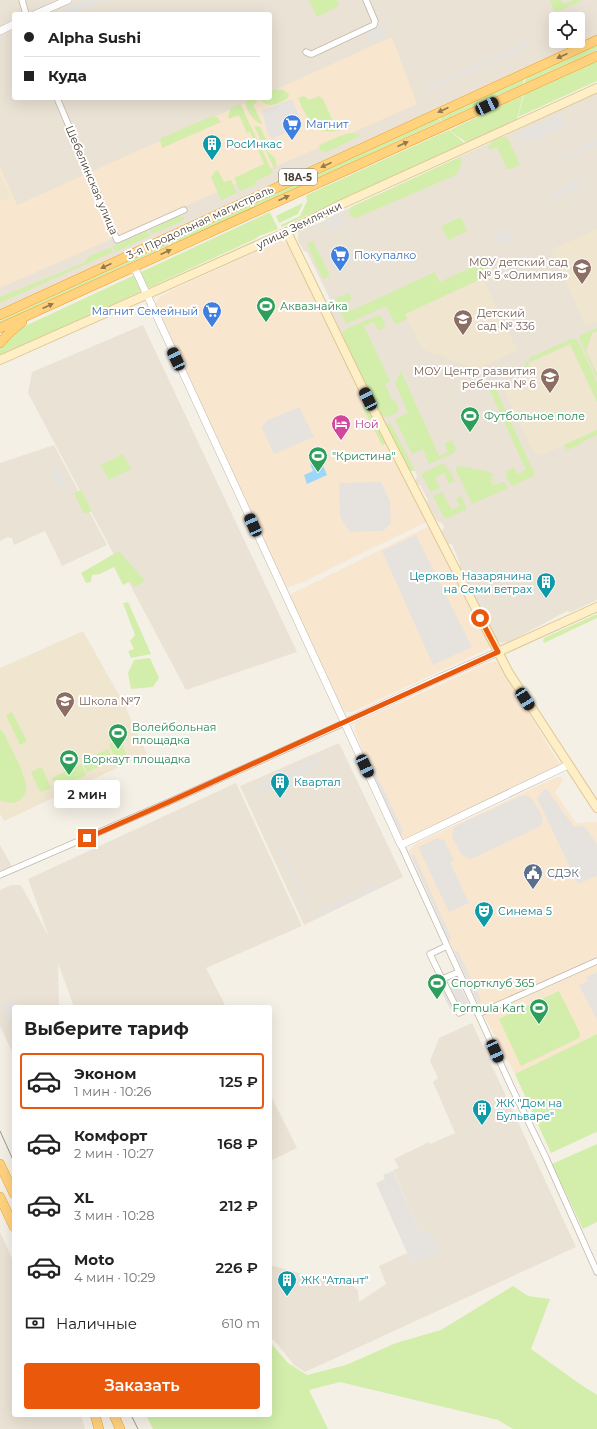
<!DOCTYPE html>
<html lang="ru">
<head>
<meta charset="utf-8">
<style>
  :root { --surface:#fff; --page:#f6f6f6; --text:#222; --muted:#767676; --line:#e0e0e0; --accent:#ea580c }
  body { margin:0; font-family:Montserrat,sans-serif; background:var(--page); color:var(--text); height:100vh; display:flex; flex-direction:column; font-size:15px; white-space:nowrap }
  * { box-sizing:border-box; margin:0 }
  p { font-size:13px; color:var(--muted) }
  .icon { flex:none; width:22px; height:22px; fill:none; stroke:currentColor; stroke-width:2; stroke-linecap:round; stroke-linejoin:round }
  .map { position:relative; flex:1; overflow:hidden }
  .panel { position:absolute; left:12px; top:1005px; width:260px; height:412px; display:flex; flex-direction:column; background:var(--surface); border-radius:4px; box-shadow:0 4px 16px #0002 }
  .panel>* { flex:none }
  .hud { position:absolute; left:12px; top:12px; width:260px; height:88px; border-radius:4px; box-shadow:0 4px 16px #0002; display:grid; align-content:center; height:88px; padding:0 12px; background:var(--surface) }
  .controls { position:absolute; left:549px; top:12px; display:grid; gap:8px }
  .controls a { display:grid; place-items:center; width:36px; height:36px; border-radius:4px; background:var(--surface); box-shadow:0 4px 16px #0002; font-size:20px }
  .end { position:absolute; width:18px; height:18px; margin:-9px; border:5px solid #ea580c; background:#fff; box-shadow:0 0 0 2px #fff }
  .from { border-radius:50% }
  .bubble { position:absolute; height:28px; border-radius:4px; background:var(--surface); box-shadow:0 4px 16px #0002; font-size:13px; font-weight:600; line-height:28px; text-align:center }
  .car { position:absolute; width:12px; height:24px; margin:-12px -6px; border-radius:5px; box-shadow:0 0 3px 1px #0007; background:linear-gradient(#222 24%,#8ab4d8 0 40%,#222 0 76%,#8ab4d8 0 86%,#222 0) }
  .hud b { display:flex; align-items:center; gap:14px; height:38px; font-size:15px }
  .hud b+b { border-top:1px solid var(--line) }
  .hud i { width:10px; height:10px; background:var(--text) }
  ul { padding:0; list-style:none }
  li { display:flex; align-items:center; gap:12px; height:56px; margin:0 8px 6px; padding:0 4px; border:2px solid transparent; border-radius:4px }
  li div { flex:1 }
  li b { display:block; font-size:15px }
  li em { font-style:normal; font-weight:600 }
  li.on { border-color:var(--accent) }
  li>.icon { width:36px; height:36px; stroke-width:1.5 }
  h2 { padding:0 12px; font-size:18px; line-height:48px }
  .pay { display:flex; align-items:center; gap:10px; height:44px; padding:0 12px; font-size:15px }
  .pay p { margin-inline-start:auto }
  .cta { display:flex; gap:8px; margin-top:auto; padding:8px 12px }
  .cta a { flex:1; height:46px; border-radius:4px; background:var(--accent); color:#fff; font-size:16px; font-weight:600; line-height:46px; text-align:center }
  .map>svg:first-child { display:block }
</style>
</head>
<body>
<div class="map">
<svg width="597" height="1429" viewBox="0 0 597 1429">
  <rect width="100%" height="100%" fill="#f5f0e6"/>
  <path fill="#eae2d4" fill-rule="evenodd" d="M 0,0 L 597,0 L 597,40 L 0,315 ZM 14,14 L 270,14 L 270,98 L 14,98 ZM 556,19 L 578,19 L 578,41 L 556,41 Z
    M 597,93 L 597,600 L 571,612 L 567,611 L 511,641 L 502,643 L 496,640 L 485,618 L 487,613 L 470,579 L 465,579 L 459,567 L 460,564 L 452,544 L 448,544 L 442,532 L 444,527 L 442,523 L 437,521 L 426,502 L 428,500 L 420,485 L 417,485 L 415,481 L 417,476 L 415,471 L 411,471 L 409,469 L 387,427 L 328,305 L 329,297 L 307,252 L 304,251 L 298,241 L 298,235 L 300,231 L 324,221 L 328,218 Z
    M 143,325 L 297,652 L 186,690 L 28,393 L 32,372 Z
    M 54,445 L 107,545 L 62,566 L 45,531 L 14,545 L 12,538 L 8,537 L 0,541 L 0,463 Z
    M 339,743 L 403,877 L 304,925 L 240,786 Z
    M 236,783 L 302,926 L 206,968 L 226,1007 L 74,1007 L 58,963 L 59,1007 L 14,1007 L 14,1056 L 0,1026 L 0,890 L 11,885 L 21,885 L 49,937 L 28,879 Z
    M 0,845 L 13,868 L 0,871 Z
    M 472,1023 L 576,1247 L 305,1372 L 294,1365 L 274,1340 L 270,1338 L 270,1265 L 342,1285 L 351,1285 L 358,1290 L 359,1302 L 386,1284 L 379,1266 L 407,1253 L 412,1264 L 430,1232 L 422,1235 L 393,1170 L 399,1168 L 394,1159 L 429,1142 L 430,1144 L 455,1133 L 433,1082 L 438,1078 L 430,1061 L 439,1038 Z
    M 270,1094 L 297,1148 L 270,1161 Z
    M 0,1232 L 14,1263 L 14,1415 L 81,1415 L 85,1429 L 0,1429 Z"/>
  <path fill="#f9e6cf" d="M 392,37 L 417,104 L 0,288 L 0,167 L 17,205 L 256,98 L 270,98 L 270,92 Z
    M 282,241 L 289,244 L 292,248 L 329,330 L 363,399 L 426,521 L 425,523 L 418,526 L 301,583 L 286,588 L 156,311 L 155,304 L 160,297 L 174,289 L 278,242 Z
    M 427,527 L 431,529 L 489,643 L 489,647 L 483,651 L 352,712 L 346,712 L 341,707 L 289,595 Z
    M 495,661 L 499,665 L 559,763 L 559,765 L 407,840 L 404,839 L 400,836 L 365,757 L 355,731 L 355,724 L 359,721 L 490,662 Z
    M 557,777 L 561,777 L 563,780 L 555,792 L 576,823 L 597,822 L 597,1034 L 515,1074 L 479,1006 L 409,852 L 410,850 L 415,844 Z"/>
  <path fill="#f0e5cf" d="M 0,173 L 11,197 L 0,202 Z
    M 597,229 L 597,321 L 586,326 L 551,250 Z
    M 483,278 L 517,350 L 478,369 L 422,349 L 405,314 Z
    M 597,331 L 597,374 L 586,351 L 592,333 Z
    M 570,344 L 597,402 L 597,430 L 540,456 L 534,453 L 502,386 L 531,372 L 528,364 Z
    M 83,631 L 123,702 L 147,754 L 4,821 L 0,814 L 0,668 Z"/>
  <path fill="#d2eeaa" d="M 309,0 L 337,0 L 339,6 L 317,17 Z
    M 550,0 L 561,0 L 563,4 L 574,0 L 582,0 L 579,2 L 557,12 L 554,10 Z
    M 597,45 L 597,50 L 524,84 L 526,78 Z
    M 597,61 L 597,81 L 518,117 L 524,94 Z
    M 524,79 L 523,84 L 442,121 L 439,117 Z
    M 277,89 L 283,90 L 289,94 L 288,98 C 280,104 268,109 261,100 L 259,101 L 258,98 L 270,98 L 270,91 Z
    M 523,95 L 517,119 L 466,142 L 453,133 L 450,130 Z
    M 304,96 L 309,100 L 319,96 L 323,99 L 333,121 L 342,129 C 315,139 307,118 298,98 Z
    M 253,98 L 256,98 L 257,102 L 253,105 L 262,123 L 261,124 C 251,120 248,111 245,102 Z
    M 239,104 L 241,105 L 244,112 L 273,173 L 256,181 L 255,185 L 240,191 L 234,178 L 264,164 L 250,132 L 247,133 L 239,115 L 229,119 L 228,117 L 231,108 Z
    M 213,116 L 217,117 L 221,122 L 162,148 L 160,140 L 161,138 Z
    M 438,118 L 441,121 L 219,224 L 171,244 L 0,323 L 0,321 Z
    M 254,126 L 260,127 L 267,141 L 266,145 L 267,151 C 275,158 278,158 275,170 Z
    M 449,130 L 464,143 L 282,227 L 281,225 L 300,216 L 307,201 L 306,196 L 309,194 Z
    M 350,133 L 358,134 L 360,136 L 327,152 L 321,151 L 319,145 L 340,136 Z
    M 502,137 L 507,137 L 520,165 L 510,169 L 507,169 L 497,147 L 489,150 L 487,146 L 492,144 L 491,142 Z
    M 460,157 L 462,163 L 456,175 L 356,218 L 351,216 L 349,213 L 351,207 Z
    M 218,170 L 224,182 L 231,180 L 237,193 L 221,200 L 211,177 L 214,174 L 214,172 Z
    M 303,203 L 298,214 L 279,223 L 276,216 Z
    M 270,212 L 278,229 L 259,236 L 255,239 L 0,356 L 0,347 L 23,327 Z
    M 178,216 L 184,217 L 183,221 L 152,234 L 150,230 Z
    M 461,217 L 467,231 L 448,240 L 441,226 Z
    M 147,231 L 150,236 L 115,252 L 112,247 Z
    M 313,241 L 330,276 L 323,279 L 307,244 Z
    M 111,248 L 113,252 L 0,303 L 0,297 L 84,263 C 88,254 102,251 111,248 Z
    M 489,259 L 485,268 L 486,272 L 483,278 L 405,314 L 407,319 L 396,324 L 394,322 L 386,306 L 346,324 L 335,299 L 349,293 L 352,299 L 347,302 L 351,311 L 435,272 L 440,282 Z
    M 380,315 L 385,323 L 384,328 L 378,330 L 374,322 L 364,326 L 390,381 L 385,384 L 392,400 L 395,401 L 399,410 C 395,415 387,418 381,416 L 342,334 L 343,332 L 346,329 L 377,316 Z
    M 597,328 L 597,331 L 592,333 L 586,351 L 597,374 L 596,377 L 579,337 L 581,335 Z
    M 571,339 L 576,339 L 578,341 L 597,383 L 597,402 L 570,344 L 528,363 L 530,369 L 528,370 L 526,369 L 525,363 L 530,360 L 529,358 Z
    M 401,371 L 439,456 L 448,452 L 445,443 L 452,440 L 456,449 L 454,453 L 429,464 L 423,449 L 412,454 L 395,419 L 408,413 L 395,383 Z
    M 489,379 L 492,380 L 494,385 L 535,475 L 512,486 L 506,476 L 508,470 L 514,467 L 517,474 L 526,470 L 487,384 L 477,388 L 476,385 Z
    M 366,404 L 386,444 L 382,445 L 362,406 Z
    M 390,422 L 415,471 L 411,471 L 409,469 L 387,427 L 387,424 Z
    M 597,430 L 597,435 L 582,442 L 581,444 L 567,450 L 564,445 Z
    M 123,454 L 131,469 L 109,480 L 101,465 Z
    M 441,464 L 445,465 L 449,471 L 450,471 L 455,481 L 449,484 L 444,473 L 436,477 L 436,481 L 440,488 L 431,492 L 421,474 Z
    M 460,466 L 490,472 L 493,476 L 490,477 L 491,479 L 494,478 L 494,479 L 490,481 L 491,483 L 495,481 L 496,482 L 492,484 L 492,486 L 503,482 L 505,483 L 508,488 L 472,504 L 456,470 L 456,467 Z
    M 81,490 L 92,511 L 84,514 L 74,493 Z
    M 442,492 L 452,510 L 460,506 L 456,498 L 461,496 L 466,507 L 465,510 L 445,519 L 433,496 Z
    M 119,551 L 145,581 L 134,587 L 131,581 L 123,585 L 114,567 L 100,574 L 92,575 L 91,582 L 86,583 L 81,573 Z
    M 128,602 L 151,654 L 131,658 L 128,651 L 134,649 L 130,641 L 135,635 L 123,603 Z
    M 597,614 L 597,618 L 544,643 L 543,641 L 544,638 Z
    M 150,658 L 159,678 L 153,687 L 131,689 L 128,673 L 134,660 Z
    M 12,712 L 27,741 L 20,745 L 6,715 Z
    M 0,729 L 5,735 C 10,747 27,776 26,789 C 26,793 22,799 18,801 C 12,804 5,803 0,800 Z
    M 120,739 L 127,756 L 116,761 L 109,744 Z
    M 108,749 L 113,761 L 87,772 L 82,761 Z
    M 81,764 L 86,775 L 57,788 L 52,778 Z
    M 42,767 L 51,788 L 40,792 L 31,772 Z
    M 559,991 L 579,1031 L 580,1034 L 579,1038 L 521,1066 L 499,1019 Z
    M 597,1034 L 597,1133 L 596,1132 L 551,1153 L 515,1074 Z
    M 597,1144 L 597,1222 L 583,1229 L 552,1164 Z
    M 513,1286 L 528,1296 L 550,1299 L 531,1349 L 577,1382 L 597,1395 L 597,1429 L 513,1429 L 498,1420 L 340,1382 L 309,1390 L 328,1429 L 153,1429 L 146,1415 L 270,1415 L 270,1342 L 288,1363 L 307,1375 L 346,1365 L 396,1343 L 441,1330 Z"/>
  <path fill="#e6e3df" d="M 84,0 L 103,0 L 71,14 L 53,14 Z
    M 384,23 L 388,33 L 371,42 L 366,32 Z
    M 527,41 L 529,45 L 427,92 L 425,88 Z
    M 292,99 L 303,125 L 272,139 L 267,132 L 262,111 Z
    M 561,113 L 567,125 L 531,141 L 530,138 L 520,142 L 519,139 L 516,140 L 515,138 L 516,134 Z
    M 597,140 L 597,146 L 563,161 L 561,158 L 579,150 L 580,147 Z
    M 574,181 L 585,185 L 553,199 L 552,194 L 564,189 L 568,184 Z
    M 336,214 L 344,217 L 347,223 L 329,231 L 325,221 Z
    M 508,229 L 513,240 L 503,244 L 492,236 Z
    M 299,407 L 314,437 L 274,454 L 262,428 L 266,421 Z
    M 57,466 L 67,486 L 60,489 L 50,470 Z
    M 381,482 L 390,501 L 391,523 L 383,531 L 350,532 L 340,517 L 339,483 Z
    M 416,535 L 472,647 L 433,665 L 382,551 Z
    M 465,579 L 470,579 L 487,613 L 485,618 Z
    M 368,756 L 403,831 L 400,836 L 365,757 Z
    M 319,757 L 322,765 L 260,793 L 257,786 Z
    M 547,789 L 574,827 L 584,826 L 597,844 L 597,876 L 578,884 L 537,798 L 544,790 Z
    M 523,795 L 528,796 L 532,799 L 542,816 L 543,822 L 539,827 L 471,859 L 466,858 L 461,854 L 452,837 L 453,831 L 455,826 Z
    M 438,838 L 444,840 L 454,860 L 450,862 L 469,903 L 449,912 L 418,847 Z
    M 280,845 L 308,905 L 304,906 L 277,846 Z
    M 414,854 L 451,937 L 449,942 L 411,855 Z
    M 376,883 L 378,888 L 316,918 L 314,913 Z
    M 454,951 L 458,951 L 481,1000 L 479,1006 Z
    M 597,972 L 597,1020 L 579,985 L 588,981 L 586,977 Z
    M 457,980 L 468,1002 L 461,1009 L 459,1006 L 450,1009 L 440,989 L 451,987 Z
    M 14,999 L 17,1007 L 14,1007 L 14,1032 L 1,1005 Z
    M 393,1171 L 422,1235 L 430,1231 L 439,1252 L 412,1264 L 376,1183 L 385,1179 L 383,1175 Z"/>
  <path fill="#9cd6f9" d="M 316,460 L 321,461 L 327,475 L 307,484 L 304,475 L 313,471 L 310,463 Z"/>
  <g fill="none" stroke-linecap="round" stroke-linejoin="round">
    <defs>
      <path id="minor" d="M 22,0 L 26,14
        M 306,52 L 310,54 L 312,54 L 374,25 L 375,21 L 366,0
        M 57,98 L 117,240 L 184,210
        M 401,845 L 511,1086 L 546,1158 L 597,1272
        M 0,875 L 171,801 L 344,723
        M 459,972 L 442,979 L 459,1013 L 474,1006
        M 442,979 L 430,954 L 447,946
        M 478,1014 L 597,961"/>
      <path id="tertiary" d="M 36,14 L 68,0
        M 0,31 L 14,24
        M 130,269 L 134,269 L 136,271 L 401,845 L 568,765
        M 344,723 L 437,679 L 498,652"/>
      <path id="secondary" d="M 287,232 L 368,399 L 509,673 L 597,808
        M 0,360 L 287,232 L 342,204 L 597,88
        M 498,652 L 597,607"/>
      <path id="trunk" d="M 0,315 L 597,40
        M 0,328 L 597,56
        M 0,343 L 10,332 L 22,322
        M 0,1164 L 14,1194
        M 0,1197 L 14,1227
        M 95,1415 L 99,1429
        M 114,1415 L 120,1429"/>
    </defs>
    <use href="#minor" stroke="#c2b8a8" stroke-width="7"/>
    <use href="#tertiary" stroke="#c2b8a8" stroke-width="8"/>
    <use href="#secondary" stroke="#dec793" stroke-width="10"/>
    <use href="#trunk" stroke="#f09e26" stroke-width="10"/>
    <use href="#minor" stroke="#fff" stroke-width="5.5"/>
    <use href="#tertiary" stroke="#fff" stroke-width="7"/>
    <use href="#secondary" stroke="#ffefc6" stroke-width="8"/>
    <use href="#trunk" stroke="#ffd27e" stroke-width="9"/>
    <path stroke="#979797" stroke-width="1" d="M 0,1131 L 14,1162
      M 131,1415 L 138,1429"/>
  </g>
  <defs><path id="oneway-solid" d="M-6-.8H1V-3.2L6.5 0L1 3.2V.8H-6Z"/></defs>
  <g fill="#927a52">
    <use href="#oneway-solid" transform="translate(562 56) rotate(155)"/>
    <use href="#oneway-solid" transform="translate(443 110) rotate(155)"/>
    <use href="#oneway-solid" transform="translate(403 144) rotate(-24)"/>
    <use href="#oneway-solid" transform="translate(326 165) rotate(156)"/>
    <use href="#oneway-solid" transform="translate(284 198) rotate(-25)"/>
    <use href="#oneway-solid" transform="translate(166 252) rotate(-25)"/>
    <use href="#oneway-solid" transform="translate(106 266) rotate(155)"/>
    <use href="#oneway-solid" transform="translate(48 306) rotate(-24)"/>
  </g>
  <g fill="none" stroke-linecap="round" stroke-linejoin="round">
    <path stroke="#ea580c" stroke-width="5" d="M 87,838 L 171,801 L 498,652 L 480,618"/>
  </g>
  <defs>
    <symbol id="supermarket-pin" viewBox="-11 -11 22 30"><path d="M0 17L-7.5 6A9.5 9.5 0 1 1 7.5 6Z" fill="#3f7fe0" stroke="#fff"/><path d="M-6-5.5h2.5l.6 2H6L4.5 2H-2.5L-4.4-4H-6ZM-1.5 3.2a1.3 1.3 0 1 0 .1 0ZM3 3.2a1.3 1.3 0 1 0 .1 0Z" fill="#fff"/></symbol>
    <symbol id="building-pin" viewBox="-11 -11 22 30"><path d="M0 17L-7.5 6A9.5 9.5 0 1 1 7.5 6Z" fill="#0f9aa8" stroke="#fff"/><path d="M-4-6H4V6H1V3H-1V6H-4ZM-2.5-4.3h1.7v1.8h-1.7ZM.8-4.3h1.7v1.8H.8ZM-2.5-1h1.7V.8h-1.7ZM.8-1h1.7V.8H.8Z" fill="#fff"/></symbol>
    <symbol id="school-pin" viewBox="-11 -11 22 30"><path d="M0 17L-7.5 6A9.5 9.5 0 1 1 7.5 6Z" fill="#8d6e63" stroke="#fff"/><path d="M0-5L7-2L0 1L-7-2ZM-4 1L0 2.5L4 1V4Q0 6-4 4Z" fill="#fff"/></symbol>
    <symbol id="stadium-pin" viewBox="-11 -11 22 30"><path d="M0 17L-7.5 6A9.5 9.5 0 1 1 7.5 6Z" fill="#2e9e5b" stroke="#fff"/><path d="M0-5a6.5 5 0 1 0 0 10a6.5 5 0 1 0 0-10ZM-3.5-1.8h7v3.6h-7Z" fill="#fff"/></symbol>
    <symbol id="hotel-pin" viewBox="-11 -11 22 30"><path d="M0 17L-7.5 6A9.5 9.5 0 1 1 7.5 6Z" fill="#d1479c" stroke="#fff"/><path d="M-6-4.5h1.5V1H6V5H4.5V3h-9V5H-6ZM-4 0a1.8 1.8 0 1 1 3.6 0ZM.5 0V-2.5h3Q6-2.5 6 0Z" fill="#fff"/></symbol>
    <symbol id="civic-pin" viewBox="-11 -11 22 30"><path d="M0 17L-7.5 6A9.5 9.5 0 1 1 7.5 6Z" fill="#5c6f8a" stroke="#fff"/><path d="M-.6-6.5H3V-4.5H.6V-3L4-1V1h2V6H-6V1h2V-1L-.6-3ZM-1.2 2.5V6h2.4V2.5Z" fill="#fff"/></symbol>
    <symbol id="theatre-pin" viewBox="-11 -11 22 30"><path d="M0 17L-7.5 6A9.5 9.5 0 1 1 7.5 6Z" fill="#0f9aa8" stroke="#fff"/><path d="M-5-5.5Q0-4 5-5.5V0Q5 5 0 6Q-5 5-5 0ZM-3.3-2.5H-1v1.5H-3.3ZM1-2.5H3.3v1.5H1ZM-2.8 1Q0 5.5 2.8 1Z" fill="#fff"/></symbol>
  </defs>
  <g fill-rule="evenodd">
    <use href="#supermarket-pin" x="281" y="113" width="22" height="30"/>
    <use href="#building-pin" x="201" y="133" width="22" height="30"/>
    <use href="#supermarket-pin" x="329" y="244" width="22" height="30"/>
    <use href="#school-pin" x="571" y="257" width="22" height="30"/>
    <use href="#stadium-pin" x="255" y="295" width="22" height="30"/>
    <use href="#supermarket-pin" x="201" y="300" width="22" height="30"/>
    <use href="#school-pin" x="452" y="308" width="22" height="30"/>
    <use href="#school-pin" x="539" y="366" width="22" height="30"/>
    <use href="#stadium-pin" x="459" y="405" width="22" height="30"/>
    <use href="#hotel-pin" x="330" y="413" width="22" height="30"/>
    <use href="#stadium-pin" x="307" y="445" width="22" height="30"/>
    <use href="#building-pin" x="535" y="571" width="22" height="30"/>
    <use href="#school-pin" x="54" y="690" width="22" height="30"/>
    <use href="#stadium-pin" x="107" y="722" width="22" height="30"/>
    <use href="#stadium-pin" x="58" y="748" width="22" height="30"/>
    <use href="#building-pin" x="269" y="771" width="22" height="30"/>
    <use href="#civic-pin" x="522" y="862" width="22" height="30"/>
    <use href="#theatre-pin" x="473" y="900" width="22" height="30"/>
    <use href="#stadium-pin" x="426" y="972" width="22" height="30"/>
    <use href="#stadium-pin" x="528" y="997" width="22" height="30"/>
    <use href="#building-pin" x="471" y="1098" width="22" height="30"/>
    <use href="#building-pin" x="276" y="1269" width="22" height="30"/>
  </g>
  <g text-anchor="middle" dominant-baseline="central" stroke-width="4" stroke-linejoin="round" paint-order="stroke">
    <rect fill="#fff" stroke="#807972" stroke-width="1" x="279" y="169" width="38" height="16" rx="3"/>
    <g font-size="10" font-weight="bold" fill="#494035">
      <text x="298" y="177">18А-5</text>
    </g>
    <g font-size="11" fill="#366cbe" stroke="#fff" text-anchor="start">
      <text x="306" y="124">Магнит</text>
      <text x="354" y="255">Покупалко</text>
      <text x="198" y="311" text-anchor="end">Магнит Семейный</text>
    </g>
    <g font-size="11" fill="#0d838f" stroke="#fff" text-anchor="start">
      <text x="226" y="144">РосИнкас</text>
      <text x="532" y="576" text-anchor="end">Церковь Назарянина<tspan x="532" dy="13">на Семи ветрах</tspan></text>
      <text x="294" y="782">Квартал</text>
      <text x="498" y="911">Синема 5</text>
      <text x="496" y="1103">ЖК "Дом на<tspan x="496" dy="13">Бульваре"</tspan></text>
      <text x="301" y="1280">ЖК "Атлант"</text>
    </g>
    <g font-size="11" fill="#494035" stroke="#fff">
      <text transform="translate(92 180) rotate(67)">Шебелинская улица</text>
      <text transform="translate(200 222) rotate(-25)">3-я Продольная магистраль</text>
      <text transform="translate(299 225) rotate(-26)">улица Землячки</text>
    </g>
    <g font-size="11" fill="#785e54" stroke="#fff" text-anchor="end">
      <text x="568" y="262">МОУ детский сад<tspan x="568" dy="13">№ 5 «Олимпия»</tspan></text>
      <text x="477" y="313" text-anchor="start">Детский<tspan x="477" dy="13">сад № 336</tspan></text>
      <text x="536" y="371">МОУ Центр развития<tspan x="536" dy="13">ребенка № 6</tspan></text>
      <text x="79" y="701" text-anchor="start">Школа №7</text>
    </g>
    <g font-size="11" fill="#27864d" stroke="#fff" text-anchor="start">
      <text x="280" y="306">Аквазнайка</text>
      <text x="484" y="416">Футбольное поле</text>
      <text x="332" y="456">"Кристина"</text>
      <text x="132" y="727">Волейбольная<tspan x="132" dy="13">площадка</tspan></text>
      <text x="83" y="759">Воркаут площадка</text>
      <text x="451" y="983">Спортклуб 365</text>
      <text x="525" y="1008" text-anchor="end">Formula Kart</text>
    </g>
    <g font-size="11" fill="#b23c85" stroke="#fff" text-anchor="start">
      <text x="355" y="424">Ной</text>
    </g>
    <g font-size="11" fill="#4e5e75" stroke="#fff" text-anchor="start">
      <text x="547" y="873">СДЭК</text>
    </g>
  </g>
</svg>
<div class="controls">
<a><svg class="icon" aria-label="locate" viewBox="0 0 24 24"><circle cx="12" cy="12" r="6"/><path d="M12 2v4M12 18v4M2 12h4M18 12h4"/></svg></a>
</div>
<i class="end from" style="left:480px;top:618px"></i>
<i class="end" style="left:87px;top:838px"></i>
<div class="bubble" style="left:54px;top:780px;width:66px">2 мин</div>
<i class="car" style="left:487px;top:106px;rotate:65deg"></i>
<i class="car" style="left:176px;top:359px;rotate:335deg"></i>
<i class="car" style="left:368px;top:399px;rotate:334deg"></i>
<i class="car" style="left:253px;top:525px;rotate:336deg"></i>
<i class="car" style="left:525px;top:699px;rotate:147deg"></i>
<i class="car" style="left:365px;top:766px;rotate:155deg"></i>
<i class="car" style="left:495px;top:1051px;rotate:156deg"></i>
<div class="hud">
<b><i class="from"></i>Alpha Sushi</b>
<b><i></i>Куда</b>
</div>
<section class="panel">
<h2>Выберите тариф</h2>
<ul>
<li class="on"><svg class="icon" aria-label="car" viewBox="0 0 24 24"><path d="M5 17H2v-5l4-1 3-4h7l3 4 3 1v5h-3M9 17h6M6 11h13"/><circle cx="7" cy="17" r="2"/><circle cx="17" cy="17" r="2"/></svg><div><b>Эконом</b><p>1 мин · 10:26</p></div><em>125 ₽</em></li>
<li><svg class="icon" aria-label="car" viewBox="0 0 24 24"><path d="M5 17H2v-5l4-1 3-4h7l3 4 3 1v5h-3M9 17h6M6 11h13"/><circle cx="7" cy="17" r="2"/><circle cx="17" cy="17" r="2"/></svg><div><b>Комфорт</b><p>2 мин · 10:27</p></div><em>168 ₽</em></li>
<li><svg class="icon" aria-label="car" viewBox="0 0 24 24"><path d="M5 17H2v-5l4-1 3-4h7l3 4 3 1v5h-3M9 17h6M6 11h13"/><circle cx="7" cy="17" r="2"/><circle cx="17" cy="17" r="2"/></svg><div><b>XL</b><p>3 мин · 10:28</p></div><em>212 ₽</em></li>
<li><svg class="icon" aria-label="car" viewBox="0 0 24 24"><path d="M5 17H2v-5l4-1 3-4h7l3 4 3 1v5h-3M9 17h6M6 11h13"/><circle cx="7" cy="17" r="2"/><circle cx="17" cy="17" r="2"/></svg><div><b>Moto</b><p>4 мин · 10:29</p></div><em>226 ₽</em></li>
</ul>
<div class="pay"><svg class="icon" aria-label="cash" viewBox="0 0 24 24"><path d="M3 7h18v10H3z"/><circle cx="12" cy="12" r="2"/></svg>Наличные<p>610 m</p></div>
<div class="cta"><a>Заказать</a></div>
</section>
</div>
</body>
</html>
